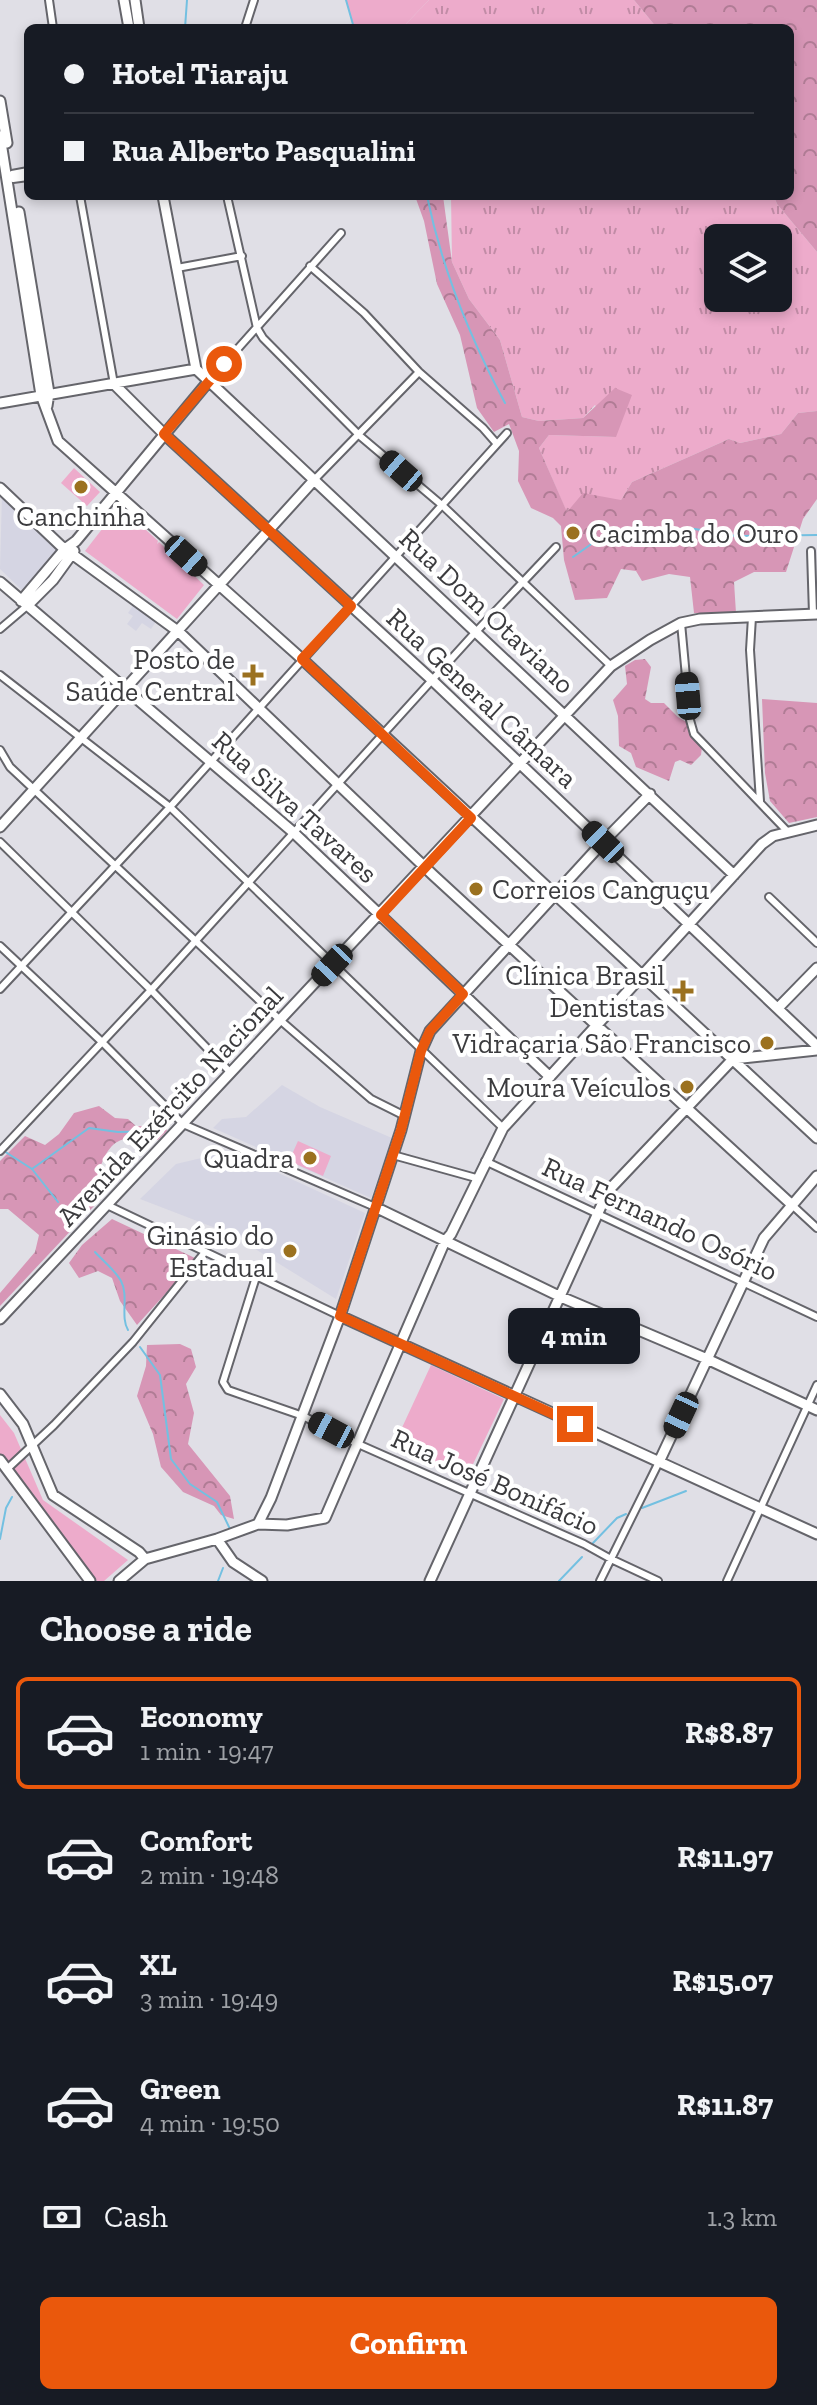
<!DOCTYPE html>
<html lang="en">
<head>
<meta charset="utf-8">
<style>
  :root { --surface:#171b24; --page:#242831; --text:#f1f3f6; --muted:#9ea1a6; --line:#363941; --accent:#ea580c }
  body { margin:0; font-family:"Zilla Slab",serif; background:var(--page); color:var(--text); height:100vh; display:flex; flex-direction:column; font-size:30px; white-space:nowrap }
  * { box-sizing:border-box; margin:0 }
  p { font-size:26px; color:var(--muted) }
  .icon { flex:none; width:44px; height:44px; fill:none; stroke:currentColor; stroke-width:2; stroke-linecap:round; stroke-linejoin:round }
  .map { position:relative; height:1581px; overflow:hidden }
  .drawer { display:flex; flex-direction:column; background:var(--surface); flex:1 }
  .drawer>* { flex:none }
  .hud { position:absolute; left:24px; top:24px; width:770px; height:176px; border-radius:12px; box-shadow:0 4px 12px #0003; display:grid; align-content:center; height:176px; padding:0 40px; background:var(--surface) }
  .fabs { position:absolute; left:704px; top:224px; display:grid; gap:16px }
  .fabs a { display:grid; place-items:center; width:88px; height:88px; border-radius:12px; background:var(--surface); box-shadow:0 4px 12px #0003; font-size:40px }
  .end { position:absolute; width:36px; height:36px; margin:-18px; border:10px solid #ea580c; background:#fff; box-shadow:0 0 0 4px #fff }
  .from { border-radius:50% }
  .bubble { position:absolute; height:56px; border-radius:12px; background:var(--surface); box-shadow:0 4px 12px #0003; font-size:26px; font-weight:700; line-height:56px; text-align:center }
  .car { position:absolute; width:24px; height:48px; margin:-24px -12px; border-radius:10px; box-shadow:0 0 6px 2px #0007; background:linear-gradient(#222 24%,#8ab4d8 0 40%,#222 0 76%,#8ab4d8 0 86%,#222 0) }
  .hud b { display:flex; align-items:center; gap:28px; height:76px; font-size:30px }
  .hud b+b { border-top:2px solid var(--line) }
  .hud i { width:20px; height:20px; background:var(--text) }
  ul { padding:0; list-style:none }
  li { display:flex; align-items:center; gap:24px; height:112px; margin:0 16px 12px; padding:0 24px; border:4px solid transparent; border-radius:12px }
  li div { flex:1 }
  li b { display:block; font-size:30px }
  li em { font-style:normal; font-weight:700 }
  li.selected { border-color:var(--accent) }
  li>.icon { width:72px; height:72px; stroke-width:1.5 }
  h2 { padding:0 40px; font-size:36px; line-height:96px }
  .pay { display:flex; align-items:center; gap:20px; height:88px; padding:0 40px; font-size:30px }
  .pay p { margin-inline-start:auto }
  .primary-button { display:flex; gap:16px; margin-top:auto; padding:16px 40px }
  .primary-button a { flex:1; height:92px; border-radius:12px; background:var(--accent); color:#fff; font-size:32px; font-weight:700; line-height:92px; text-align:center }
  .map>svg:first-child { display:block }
</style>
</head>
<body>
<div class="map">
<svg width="817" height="1581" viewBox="0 0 817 1581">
  <defs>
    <pattern id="grass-tufts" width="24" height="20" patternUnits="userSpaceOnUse" patternTransform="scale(2)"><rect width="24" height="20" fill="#edabcb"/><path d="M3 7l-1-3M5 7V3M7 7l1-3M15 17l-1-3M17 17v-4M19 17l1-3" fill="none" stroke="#c18ca6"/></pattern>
    <pattern id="forest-crowns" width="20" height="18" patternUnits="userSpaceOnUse" patternTransform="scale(2)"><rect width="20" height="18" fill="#d796b6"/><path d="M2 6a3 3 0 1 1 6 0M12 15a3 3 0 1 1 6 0" fill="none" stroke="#b07c95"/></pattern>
  </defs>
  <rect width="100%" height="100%" fill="#e0dfe6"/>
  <path fill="#d5d5e3" d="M 2,494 L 59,549 L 23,591 L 0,569 Z
    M 134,604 L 157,620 L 151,629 L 142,623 L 136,631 L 127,624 L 133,616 L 128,613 Z
    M 282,1085 L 320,1107 L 392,1138 L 371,1198 L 213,1128 L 222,1119 L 246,1117 Z
    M 231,1151 L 365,1213 L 336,1299 L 231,1234 L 140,1199 L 176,1164 Z"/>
  <path fill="url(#grass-tufts)" fill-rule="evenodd" d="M 429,0 L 634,0 L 657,28 L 402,28 Z
    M 451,196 L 774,196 L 777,204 L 817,252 L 817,411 L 798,413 L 781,434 L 740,443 L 729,439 L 632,482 L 621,500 L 567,513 L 539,448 L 549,435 L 616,437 L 595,405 L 583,418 L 539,421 L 522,417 L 500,340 L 469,299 L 452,262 ZM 718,238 L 778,238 L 778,298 L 718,298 Z"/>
  <path fill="url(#forest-crowns)" d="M 634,0 L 817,0 L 817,252 L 777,204 L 774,196 L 790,196 L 790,28 L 657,28 Z
    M 415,196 L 443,196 L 452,262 L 469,299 L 500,340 L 522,417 L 539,421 L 583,418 L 615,388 L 632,395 L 616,437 L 549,435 L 539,448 L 567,512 L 583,493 L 621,500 L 632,482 L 729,439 L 740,443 L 781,434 L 798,413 L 817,411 L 817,499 L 803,519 L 786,572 L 754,572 L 734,582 L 736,613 L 694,613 L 690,577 L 669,574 L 642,581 L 636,571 L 621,569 L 607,598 L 575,600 L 564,560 L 561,526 L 553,518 L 531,508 L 518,481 L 519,451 L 509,424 L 494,432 L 477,408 L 460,335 L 437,284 L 424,221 Z
    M 645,659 L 651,667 L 645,699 L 651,703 L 664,703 L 678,717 L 688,723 L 691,734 L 702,747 L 701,755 L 691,765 L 680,760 L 675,762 L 669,781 L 636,767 L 631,753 L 619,746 L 618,716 L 613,700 L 627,684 L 625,666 L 635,660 Z
    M 762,699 L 817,703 L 817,817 L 789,823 L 770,801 L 765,773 Z
    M 99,1106 L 115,1118 L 128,1119 L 136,1126 L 166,1127 L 167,1131 L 158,1140 C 124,1136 111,1135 99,1171 L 110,1189 L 0,1306 L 0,1293 L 35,1252 L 39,1235 L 8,1209 L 0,1209 L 0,1161 L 25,1136 L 45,1145 L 59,1134 L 74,1113 Z
    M 112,1219 L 197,1259 L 137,1325 L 120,1301 L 112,1278 L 98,1271 L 79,1278 L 69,1263 L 82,1245 Z
    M 180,1344 L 191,1349 L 196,1367 L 186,1384 L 194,1413 L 188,1444 L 230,1496 L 234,1519 L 221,1515 L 214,1506 L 183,1492 L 161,1467 L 153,1434 L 137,1396 L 146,1366 L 147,1345 Z"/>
  <path fill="#edabcb" d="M 346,0 L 429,0 L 402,28 L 354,28 Z
    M 74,468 L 100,492 L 87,506 L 61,483 Z
    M 120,506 L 158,541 L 157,544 L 159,542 L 204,585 L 177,619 L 85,551 Z
    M 298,1141 L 331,1156 L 323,1176 L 289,1161 Z
    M 431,1365 L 504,1399 L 465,1481 L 393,1447 Z
    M 0,1415 L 14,1433 L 43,1500 L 128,1560 L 104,1581 L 97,1581 L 0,1457 Z"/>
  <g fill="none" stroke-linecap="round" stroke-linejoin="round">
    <path stroke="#73c0e1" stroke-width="2" d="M 346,0 L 354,28
      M 185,28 L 187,0
      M 427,196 C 442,269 470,338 505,403
      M 573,557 L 597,540 L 625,530 L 695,529 L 736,536 L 817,535
      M 4,1151 L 32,1169 L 58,1202
      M 32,1169 L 89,1128 L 118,1132 L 162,1131
      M 95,1252 C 103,1261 115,1270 121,1281 C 129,1296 120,1317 128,1330
      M 140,1347 L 160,1375 L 171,1459 L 190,1484 L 217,1502 L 230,1529
      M 642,1508 L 686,1491
      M 0,1539 L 6,1508 L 12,1497
      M 593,1543 L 617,1518 L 626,1514
      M 218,1581 L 223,1568
      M 559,1581 L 582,1557"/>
    <defs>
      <path id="street" d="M 49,0 L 53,28
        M 245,28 L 254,0
        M 12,174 L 28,171
        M 13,179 L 28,177
        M 80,196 L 114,384
        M 227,196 L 257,328 L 263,338 L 360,436 L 443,506 L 611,666
        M 310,266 L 364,313 L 419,372 L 483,428 L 497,444
        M 177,268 L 242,256
        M 208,382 L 341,233
        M 315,479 L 419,372
        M 811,551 L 813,614
        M 752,617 L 750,650 L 760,801
        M 681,623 L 690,720 L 694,734 L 787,831
        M 0,629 L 27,606
        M 0,675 L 170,807 L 503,1128
        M 0,750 L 10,767 L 280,1020 L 371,1099 L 405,1116
        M 0,842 L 151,990 L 230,1072
        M 769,897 L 817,943
        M 0,946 L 102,1042 L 183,1124 L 375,1207
        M 0,989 L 170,807 L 507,433
        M 0,1151 L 151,990 L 472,636 L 556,547
        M 393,1155 L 476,1178
        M 485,1161 L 817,1317
        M 791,1204 L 817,1228
        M 107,1205 L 340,1316
        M 256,1277 L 223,1382 L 228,1390 L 303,1416 L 358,1444 L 584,1544 L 611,1559 L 658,1581
        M 7,1469 L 54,1425 L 133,1342 L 205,1252
        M 600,1581 L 659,1462
        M 727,1581 L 817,1385"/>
      <path id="secondary" d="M 124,0 L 129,28
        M 135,0 L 139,28
        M 0,101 L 7,143
        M 0,136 L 41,395 L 58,441 L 302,659 L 817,1138
        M 163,196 L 196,369 L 734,875
        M 19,212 L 49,393 L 47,406
        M 114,384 L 164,434 L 432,680 L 817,1046
        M 0,403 L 196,369
        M 0,488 L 61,546 L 179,632 L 433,875 L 791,1204
        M 0,582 L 293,832 L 550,1077
        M 21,601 L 65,549 L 76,541 L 208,382
        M 27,606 L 53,580 L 74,551
        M 0,827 L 315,479
        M 779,1007 L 817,968
        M 733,1059 L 817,1050
        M 375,1207 L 561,1297 L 707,1359 L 817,1410
        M 340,1316 L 817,1534
        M 0,1319 L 611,666 L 650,640 L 681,623 L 700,619 L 817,614
        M 0,1394 L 23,1424 L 53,1495 L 139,1552 L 145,1559
        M 0,1460 L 90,1581
        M 659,1462 L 764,1238 L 817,1176
        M 258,1524 L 271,1498 L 340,1316 L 401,1130 L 421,1051 L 430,1031 L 603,842 L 650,794
        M 217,1539 L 233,1562 L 262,1581
        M 119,1581 L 145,1559 L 217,1539 L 258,1524 L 287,1525 L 325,1518 L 445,1241 L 451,1234 L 503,1128 L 762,844 L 773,836 L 817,825
        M 430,1581 L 608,1191 L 733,1059"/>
    </defs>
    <use href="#street" stroke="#65656b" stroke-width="10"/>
    <use href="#secondary" stroke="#65656b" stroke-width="13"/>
    <use href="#street" stroke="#fff" stroke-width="6"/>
    <use href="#secondary" stroke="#fff" stroke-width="9"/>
  </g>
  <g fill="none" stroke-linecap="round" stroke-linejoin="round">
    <path stroke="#ea580c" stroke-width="10" d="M 224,364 L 164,434 L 351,606 L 302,659 L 471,818 L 381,915 L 463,994 L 430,1031 L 421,1051 L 401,1130 L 340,1316 L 575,1424"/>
  </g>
  <g fill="#9b711f" stroke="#fff" stroke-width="3">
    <circle cx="81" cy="487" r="8"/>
    <circle cx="573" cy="533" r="8"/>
    <path d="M249 663h8v8h8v8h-8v8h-8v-8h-8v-8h8z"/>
    <circle cx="476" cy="889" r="8"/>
    <path d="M679 979h8v8h8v8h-8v8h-8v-8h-8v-8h8z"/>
    <circle cx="767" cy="1043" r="8"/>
    <circle cx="687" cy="1087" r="8"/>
    <circle cx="310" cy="1158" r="8"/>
    <circle cx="290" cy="1251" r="8"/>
  </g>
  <g text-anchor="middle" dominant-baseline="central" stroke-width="8" stroke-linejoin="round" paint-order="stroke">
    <g font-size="28" fill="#3b3b3e" stroke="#fff" text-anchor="end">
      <text x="81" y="516" text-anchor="middle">Canchinha</text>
      <text x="589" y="533" text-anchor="start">Cacimba do Ouro</text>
      <text x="235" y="659">Posto de<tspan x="235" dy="32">Saúde Central</tspan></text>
      <text x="492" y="889" text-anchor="start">Correios Canguçu</text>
      <text x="665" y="975">Clínica Brasil<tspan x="665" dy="32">Dentistas</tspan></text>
      <text x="751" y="1043">Vidraçaria São Francisco</text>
      <text x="671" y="1087">Moura Veículos</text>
      <text x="294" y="1158">Quadra</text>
      <text x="274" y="1235">Ginásio do<tspan x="274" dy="32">Estadual</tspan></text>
    </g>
    <g font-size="28" fill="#3b3b3e" stroke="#fff">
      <text transform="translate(487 611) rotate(43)">Rua Dom Otaviano</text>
      <text transform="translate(482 698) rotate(43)">Rua General Câmara</text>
      <text transform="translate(295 807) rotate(42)">Rua Silva Tavares</text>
      <text transform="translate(170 1106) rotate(-47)">Avenida Exército Nacional</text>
      <text transform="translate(660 1219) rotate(25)">Rua Fernando Osório</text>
      <text transform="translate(495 1482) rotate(24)">Rua José Bonifácio</text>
    </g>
  </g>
</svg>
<div class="fabs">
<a><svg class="icon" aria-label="layers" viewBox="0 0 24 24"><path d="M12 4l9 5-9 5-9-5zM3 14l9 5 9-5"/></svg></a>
</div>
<i class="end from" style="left:224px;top:364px"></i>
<i class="end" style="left:575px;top:1424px"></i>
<div class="bubble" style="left:508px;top:1308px;width:132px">4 min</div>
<i class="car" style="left:401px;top:471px;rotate:311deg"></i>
<i class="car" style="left:186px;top:556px;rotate:132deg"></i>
<i class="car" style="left:688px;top:696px;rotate:355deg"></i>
<i class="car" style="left:603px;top:842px;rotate:314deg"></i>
<i class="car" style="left:332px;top:965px;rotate:223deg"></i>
<i class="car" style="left:681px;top:1415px;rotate:205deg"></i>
<i class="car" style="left:331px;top:1430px;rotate:298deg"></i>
<div class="hud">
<b><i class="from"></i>Hotel Tiaraju</b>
<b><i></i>Rua Alberto Pasqualini</b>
</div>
</div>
<section class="drawer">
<h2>Choose a ride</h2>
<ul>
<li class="selected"><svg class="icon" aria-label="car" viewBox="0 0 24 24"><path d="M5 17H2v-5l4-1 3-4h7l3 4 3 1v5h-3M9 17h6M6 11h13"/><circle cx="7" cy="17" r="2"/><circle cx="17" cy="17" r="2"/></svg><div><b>Economy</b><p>1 min · 19:47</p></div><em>R$8.87</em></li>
<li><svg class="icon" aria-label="car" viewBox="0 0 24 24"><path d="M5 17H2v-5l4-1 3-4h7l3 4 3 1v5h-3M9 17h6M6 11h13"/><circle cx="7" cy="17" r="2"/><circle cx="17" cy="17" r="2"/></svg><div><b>Comfort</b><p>2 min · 19:48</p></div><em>R$11.97</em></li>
<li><svg class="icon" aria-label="car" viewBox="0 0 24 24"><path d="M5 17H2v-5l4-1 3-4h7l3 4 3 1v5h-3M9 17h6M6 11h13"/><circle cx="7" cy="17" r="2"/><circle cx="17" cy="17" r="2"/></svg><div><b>XL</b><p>3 min · 19:49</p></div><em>R$15.07</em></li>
<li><svg class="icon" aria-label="car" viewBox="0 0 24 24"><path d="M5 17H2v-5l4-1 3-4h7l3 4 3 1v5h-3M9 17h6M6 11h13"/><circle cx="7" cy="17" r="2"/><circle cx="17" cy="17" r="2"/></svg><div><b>Green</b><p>4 min · 19:50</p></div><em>R$11.87</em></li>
</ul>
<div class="pay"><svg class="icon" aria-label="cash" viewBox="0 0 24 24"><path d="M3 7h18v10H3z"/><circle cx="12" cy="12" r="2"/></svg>Cash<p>1.3 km</p></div>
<div class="primary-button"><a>Confirm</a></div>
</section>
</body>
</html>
